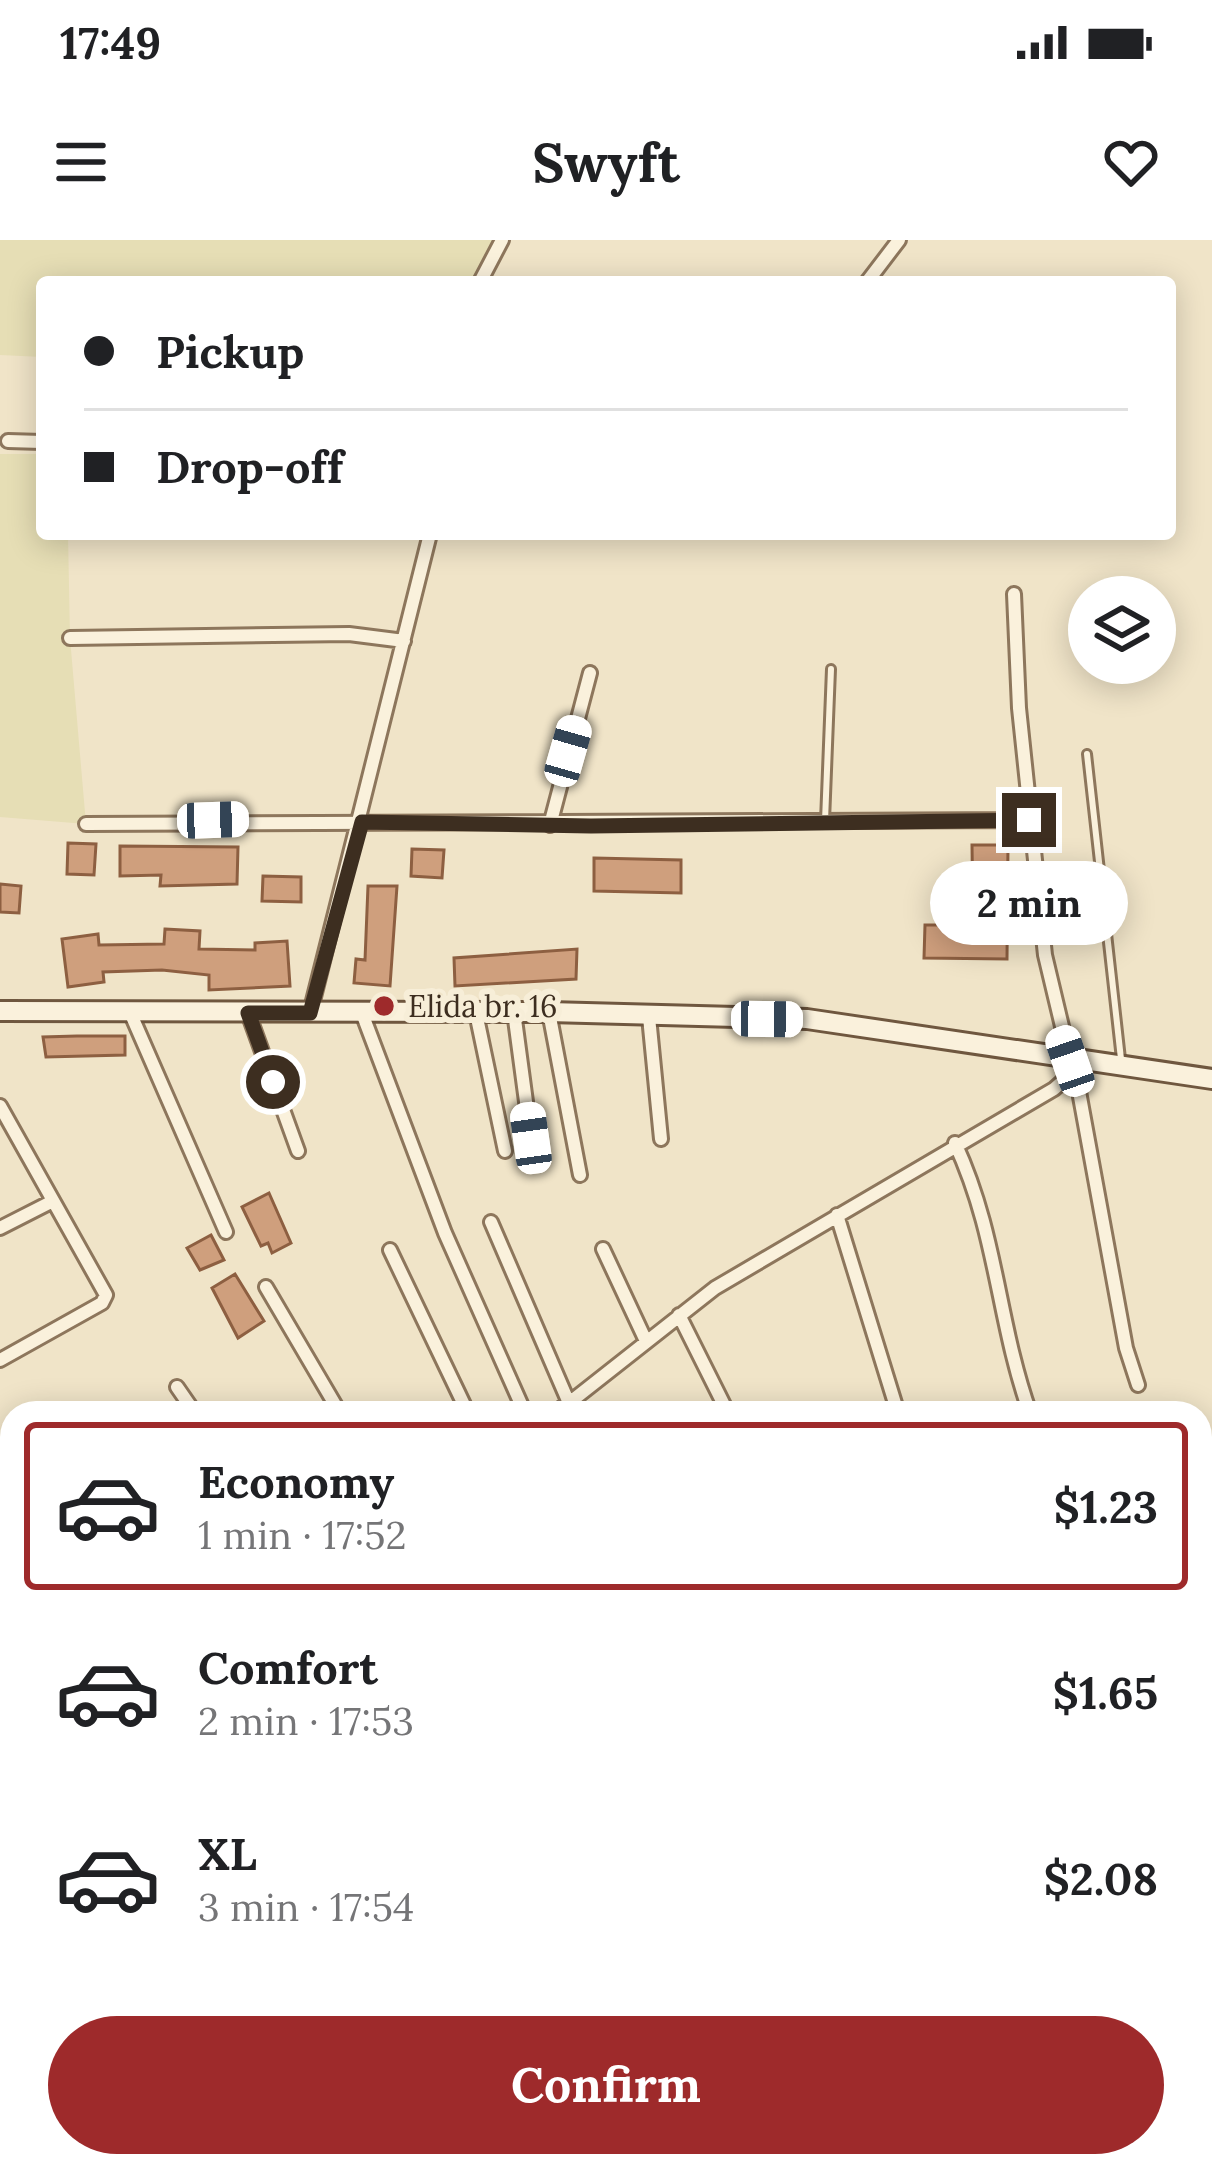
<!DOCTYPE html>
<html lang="en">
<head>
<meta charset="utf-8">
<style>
  :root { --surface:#fff; --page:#f6f6f6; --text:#202124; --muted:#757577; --line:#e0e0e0; --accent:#9e2a2b }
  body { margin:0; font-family:Lora,serif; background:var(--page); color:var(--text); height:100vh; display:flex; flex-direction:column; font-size:45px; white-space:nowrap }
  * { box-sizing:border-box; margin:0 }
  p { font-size:39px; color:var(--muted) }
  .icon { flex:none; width:66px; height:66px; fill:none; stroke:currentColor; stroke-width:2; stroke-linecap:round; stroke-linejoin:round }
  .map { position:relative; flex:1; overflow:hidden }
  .panel { position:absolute; left:0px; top:1161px; width:1212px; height:777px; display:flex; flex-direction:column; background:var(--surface); border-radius:36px 36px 0 0; box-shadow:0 6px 30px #0003 }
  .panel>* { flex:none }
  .hud { position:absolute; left:36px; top:36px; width:1140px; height:264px; border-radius:12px; box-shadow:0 6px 30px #0003; display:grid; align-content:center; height:264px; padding:0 48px; background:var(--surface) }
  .fabs { position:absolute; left:1068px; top:336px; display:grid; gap:24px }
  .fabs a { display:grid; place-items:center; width:108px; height:108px; border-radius:50%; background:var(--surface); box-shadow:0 6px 30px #0003; font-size:60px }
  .end { position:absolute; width:54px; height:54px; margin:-27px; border:15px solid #3d2e20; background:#fff; box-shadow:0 0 0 6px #fff }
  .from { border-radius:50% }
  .bubble { position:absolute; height:84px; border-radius:42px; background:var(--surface); box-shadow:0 6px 30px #0003; font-size:39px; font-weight:700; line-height:84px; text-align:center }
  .car { position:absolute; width:36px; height:72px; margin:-36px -18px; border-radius:15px; box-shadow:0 0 9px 3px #0007; background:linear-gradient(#fff 24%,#345 0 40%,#fff 0 76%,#345 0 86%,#fff 0) }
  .hud b { display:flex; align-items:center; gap:42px; height:114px; font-size:45px }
  .hud b+b { border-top:3px solid var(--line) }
  .hud i { width:30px; height:30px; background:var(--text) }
  ul { padding:21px 0 0; list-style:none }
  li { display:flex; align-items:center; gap:36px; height:168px; margin:0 24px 18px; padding:0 24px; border:6px solid transparent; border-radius:12px }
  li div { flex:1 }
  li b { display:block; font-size:45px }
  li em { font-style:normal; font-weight:700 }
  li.current { border-color:var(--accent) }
  li>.icon { width:108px; height:108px; stroke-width:1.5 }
  .button { display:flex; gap:24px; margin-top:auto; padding:24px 48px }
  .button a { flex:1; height:138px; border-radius:72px; background:var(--accent); color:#fff; font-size:48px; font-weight:700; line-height:138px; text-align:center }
  .status { display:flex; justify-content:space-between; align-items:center; height:84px; padding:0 60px; background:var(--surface); direction:ltr }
  .status svg { height:33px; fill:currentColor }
  header { display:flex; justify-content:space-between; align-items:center; height:156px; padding:0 48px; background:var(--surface); font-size:54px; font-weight:700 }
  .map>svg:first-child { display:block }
</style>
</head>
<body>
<div class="status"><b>17:49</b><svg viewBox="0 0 49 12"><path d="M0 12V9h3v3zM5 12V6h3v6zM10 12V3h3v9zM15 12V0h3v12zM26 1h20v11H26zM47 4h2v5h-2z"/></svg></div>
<header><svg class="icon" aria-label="menu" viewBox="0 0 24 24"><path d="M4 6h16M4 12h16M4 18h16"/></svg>Swyft<svg class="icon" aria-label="heart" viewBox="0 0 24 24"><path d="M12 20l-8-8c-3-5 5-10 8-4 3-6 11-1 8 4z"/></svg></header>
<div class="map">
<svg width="1212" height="1937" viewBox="0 0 1212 1937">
  <rect width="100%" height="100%" fill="#f0e4c8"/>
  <path fill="#e6deb5" d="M 0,0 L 502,0 L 480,42 L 42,42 L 42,117 L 0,115 Z
    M 0,214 L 42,214 L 42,294 L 68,294 L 70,398 L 86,584 L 0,577 Z"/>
  <path fill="#cf9f7d" stroke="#8d5f41" stroke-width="3" d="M 68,603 L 96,604 L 94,635 L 67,634 Z
    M 972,605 L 1008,605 L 1007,719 L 924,718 L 925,685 L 973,685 Z
    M 120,606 L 238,607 L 237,644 L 160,646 L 161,635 L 120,636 Z
    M 412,609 L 444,610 L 442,638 L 411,636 Z
    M 594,618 L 681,620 L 681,653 L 594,651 Z
    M 263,636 L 301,637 L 301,662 L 262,661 Z
    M 0,644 L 21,646 L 19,673 L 0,672 Z
    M 368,646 L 397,646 L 390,746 L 354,743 L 356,719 L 365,720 Z
    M 165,689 L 200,691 L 199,709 L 255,710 L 255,703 L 287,701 L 290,746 L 209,750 L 209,735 L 162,730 L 103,732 L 104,742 L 68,747 L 62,699 L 98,694 L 99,705 L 164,704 Z
    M 577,709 L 576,739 L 455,746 L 454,718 Z
    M 77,796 L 125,796 L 125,815 L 46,817 L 43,797 Z
    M 269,953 L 291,1003 L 272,1013 L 268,1003 L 261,1006 L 242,967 Z
    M 211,995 L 224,1020 L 200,1030 L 187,1008 Z
    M 235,1034 L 264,1081 L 238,1098 L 212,1048 Z"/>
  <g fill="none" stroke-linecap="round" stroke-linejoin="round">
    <defs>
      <path id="lane" d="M 1087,514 L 1121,819
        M 825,581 L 831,429"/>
      <path id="street" d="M 480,42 L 502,0
        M 867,42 L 899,0
        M 8,201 L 42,202
        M 1014,354 L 1019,468 L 1045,715 L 1070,820
        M 70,398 L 349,394 L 404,401
        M 86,584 L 1029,580
        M 550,585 L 590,433
        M 130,772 L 226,992
        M 514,772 L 531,899
        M 549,772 L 580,935
        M 248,773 L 298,911
        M 310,773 L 430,294
        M 362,773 L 445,993 L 525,1173
        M 476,773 L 505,911
        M 649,777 L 661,899
        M 1076,835 L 1126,1108 L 1138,1145
        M 0,866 L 106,1055 L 102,1063 L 0,1120
        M 955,903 C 998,996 997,1080 1030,1173
        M 837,975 L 898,1173
        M 491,982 L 569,1163 L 554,1173
        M 0,988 L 53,961
        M 603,1009 L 646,1101
        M 390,1010 L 468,1173
        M 266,1047 L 340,1173
        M 679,1075 L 728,1173
        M 177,1147 L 195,1173
        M 571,1173 L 569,1163 L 715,1048 L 1054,849 L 1082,824
        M 1200,1383 L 1212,1352
        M 0,1386 L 12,1398
        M 1200,1446 L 1212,1450
        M 0,1513 L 12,1508
        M 1200,1566 L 1212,1571
        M 0,1677 L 12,1670
        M 5,1745 L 12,1741
        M 1200,1767 L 1204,1769
        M 1200,1872 L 1212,1850
        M 449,1926 L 460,1937
        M 1112,1926 L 1132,1937
        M 970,1932 L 989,1937
        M 43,1937 L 54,1926
        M 116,1937 L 127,1926
        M 258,1937 L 268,1926
        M 707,1937 L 713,1926
        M 820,1937 L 826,1926
        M 1162,1937 L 1168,1926"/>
      <path id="secondary" d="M 0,771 L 549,772 L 807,779 L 1212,839"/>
    </defs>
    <use href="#lane" stroke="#8d765c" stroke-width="12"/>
    <use href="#street" stroke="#8d765c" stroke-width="18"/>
    <use href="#secondary" stroke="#6f573f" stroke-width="24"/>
    <use href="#lane" stroke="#faf1dc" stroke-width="6"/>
    <use href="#street" stroke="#faf1dc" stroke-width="12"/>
    <use href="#secondary" stroke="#faf1dc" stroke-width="18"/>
    <defs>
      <path id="rail" d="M 1200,1308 L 1212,1277
        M 950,1937 L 953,1926"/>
    </defs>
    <use href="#rail" stroke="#3d2e20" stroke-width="9"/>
    <use href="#rail" stroke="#f7eed8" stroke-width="4.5" stroke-dasharray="14" stroke-linecap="butt"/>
  </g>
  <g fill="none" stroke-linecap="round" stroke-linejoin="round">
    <path stroke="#3d2e20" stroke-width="15" d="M 273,842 L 248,773 L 310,773 L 362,582 L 591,586 L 1029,580"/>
  </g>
  <circle fill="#9e2a2b" stroke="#f7eed8" stroke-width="4.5" cx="384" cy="766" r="12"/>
  <g text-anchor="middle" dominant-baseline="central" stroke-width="12" stroke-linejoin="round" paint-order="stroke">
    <g font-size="30" fill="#3d2e20" stroke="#f7eed8" text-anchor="start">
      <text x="408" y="766">Elida br. 16</text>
    </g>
  </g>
</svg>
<div class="fabs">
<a><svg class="icon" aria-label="layers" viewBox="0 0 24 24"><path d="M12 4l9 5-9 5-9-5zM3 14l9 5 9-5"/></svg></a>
</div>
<i class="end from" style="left:273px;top:842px"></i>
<i class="end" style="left:1029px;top:580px"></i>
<div class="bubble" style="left:930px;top:621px;width:198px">2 min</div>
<i class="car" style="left:568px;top:511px;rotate:16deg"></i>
<i class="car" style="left:213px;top:580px;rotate:88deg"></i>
<i class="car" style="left:767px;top:779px;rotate:91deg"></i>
<i class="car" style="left:1070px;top:821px;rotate:341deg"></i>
<i class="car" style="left:531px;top:898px;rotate:352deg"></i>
<div class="hud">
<b><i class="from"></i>Pickup</b>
<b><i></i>Drop-off</b>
</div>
<section class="panel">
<ul>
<li class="current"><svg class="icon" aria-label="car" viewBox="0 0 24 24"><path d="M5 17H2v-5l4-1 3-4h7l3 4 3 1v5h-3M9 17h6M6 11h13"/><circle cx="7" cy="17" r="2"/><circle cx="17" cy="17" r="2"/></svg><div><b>Economy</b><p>1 min · 17:52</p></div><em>$1.23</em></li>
<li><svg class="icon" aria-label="car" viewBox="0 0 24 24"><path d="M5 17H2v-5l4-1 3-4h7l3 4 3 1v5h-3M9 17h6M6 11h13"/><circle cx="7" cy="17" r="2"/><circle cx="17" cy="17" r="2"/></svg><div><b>Comfort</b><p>2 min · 17:53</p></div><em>$1.65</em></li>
<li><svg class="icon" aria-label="car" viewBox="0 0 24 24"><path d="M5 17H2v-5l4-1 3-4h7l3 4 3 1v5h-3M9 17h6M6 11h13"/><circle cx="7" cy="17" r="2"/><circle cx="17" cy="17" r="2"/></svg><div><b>XL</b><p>3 min · 17:54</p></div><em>$2.08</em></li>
</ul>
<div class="button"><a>Confirm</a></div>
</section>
</div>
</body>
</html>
